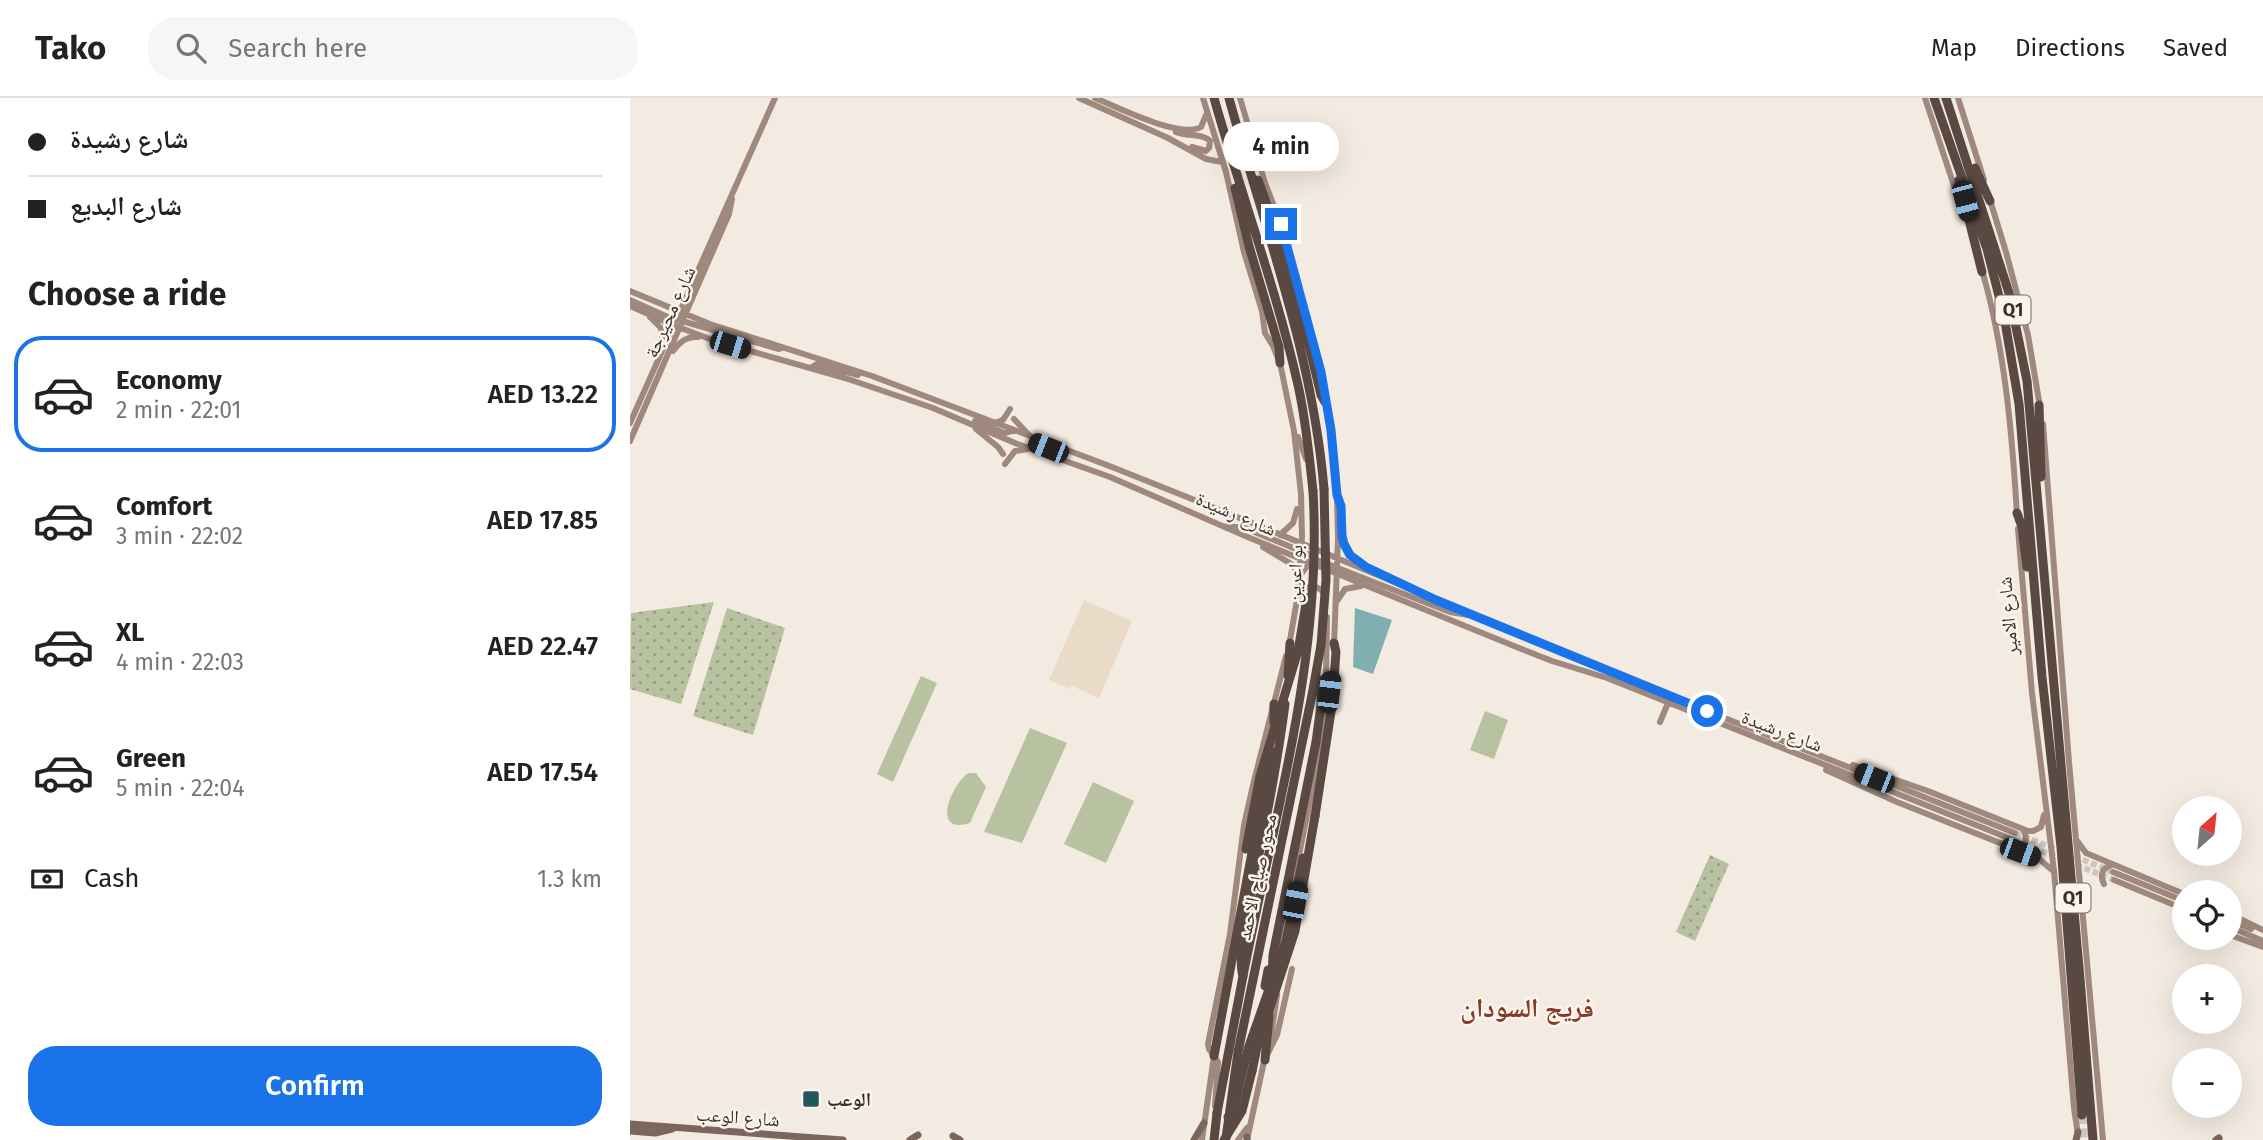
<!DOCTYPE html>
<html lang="en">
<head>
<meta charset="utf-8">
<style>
  :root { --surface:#fff; --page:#f6f6f6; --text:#222; --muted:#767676; --line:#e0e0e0; --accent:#1a73e8 }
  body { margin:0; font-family:"Fira Sans","Noto Naskh Arabic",sans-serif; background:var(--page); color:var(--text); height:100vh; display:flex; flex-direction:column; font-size:26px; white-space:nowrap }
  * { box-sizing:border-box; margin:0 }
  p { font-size:23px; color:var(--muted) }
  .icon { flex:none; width:38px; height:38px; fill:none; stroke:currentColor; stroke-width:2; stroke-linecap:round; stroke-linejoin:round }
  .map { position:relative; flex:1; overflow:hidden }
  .drawer { display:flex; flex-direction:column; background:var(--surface); width:630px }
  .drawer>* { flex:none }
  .guide { display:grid; align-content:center; height:154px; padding:0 28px; background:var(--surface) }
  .needle { width:46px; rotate:27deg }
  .buttons { position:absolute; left:1542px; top:698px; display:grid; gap:14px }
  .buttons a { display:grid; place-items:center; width:70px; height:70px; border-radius:50%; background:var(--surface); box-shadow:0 7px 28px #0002; font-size:35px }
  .end { position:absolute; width:32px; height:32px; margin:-16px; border:9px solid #1a73e8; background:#fff; box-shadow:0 0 0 4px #fff }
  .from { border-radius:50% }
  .bubble { position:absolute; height:49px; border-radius:24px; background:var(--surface); box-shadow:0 7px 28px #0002; font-size:23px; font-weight:600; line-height:49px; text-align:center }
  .car { position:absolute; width:21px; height:42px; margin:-21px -10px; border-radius:9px; box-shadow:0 0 5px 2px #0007; background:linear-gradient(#222 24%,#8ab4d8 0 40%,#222 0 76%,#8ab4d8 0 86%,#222 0) }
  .guide b { display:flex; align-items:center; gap:24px; height:66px; font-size:26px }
  .guide b+b { border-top:2px solid var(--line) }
  .guide i { width:18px; height:18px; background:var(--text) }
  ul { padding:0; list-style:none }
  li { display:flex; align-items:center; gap:21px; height:116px; margin:0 14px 10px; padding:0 14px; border:4px solid transparent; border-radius:28px }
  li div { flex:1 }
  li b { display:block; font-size:26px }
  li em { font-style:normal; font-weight:600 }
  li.on { border-color:var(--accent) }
  li>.icon { width:63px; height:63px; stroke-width:1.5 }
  h2 { padding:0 28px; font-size:32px; line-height:84px }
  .pay { display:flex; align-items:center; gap:18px; height:77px; padding:0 28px; font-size:26px }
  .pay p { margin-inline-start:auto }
  .action { display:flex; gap:14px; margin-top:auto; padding:14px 28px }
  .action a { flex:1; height:80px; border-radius:28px; background:var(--accent); color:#fff; font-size:28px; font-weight:600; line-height:80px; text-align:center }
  header { display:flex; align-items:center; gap:42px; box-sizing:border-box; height:98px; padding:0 35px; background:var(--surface); border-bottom:2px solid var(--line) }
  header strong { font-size:33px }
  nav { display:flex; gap:38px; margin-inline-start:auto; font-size:24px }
  .search { width:490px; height:63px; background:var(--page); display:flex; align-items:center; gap:18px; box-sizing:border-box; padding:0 24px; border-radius:28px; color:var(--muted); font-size:26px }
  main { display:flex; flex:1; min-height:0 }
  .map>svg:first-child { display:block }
</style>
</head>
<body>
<header>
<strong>Tako</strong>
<div class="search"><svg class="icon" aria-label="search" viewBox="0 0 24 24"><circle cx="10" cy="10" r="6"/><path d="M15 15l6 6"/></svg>Search here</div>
<nav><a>Map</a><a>Directions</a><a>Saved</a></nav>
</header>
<main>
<section class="drawer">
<div class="guide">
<b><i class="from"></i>شارع رشيدة</b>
<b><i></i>شارع البديع</b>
</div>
<h2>Choose a ride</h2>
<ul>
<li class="on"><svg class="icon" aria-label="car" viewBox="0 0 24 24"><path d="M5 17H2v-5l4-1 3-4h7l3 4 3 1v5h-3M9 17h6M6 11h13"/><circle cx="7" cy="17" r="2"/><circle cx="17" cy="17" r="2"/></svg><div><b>Economy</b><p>2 min · 22:01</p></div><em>AED 13.22</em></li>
<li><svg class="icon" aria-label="car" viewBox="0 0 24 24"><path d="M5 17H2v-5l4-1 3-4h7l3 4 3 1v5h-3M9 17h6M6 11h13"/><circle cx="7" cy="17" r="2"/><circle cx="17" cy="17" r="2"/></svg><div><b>Comfort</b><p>3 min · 22:02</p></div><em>AED 17.85</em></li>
<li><svg class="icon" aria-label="car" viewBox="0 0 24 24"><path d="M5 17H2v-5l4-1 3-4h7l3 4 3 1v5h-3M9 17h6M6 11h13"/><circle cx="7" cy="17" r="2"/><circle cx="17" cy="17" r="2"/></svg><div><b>XL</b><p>4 min · 22:03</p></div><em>AED 22.47</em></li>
<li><svg class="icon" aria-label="car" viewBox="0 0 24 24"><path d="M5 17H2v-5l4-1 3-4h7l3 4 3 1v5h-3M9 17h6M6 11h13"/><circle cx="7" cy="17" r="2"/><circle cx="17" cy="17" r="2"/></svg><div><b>Green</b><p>5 min · 22:04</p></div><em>AED 17.54</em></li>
</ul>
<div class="pay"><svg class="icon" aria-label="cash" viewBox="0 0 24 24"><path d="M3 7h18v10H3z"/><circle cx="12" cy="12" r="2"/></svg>Cash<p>1.3 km</p></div>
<div class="action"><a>Confirm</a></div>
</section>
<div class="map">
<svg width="1633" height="1042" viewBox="0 0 1633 1042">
  <defs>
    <pattern id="grass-dots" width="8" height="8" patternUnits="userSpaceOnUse" patternTransform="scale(1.75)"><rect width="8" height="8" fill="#b8c2a1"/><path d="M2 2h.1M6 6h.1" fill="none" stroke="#979e83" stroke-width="1.8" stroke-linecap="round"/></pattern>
  </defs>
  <rect width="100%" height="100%" fill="#f3eae1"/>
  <path fill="url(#grass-dots)" d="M 84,504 L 51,606 L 0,591 L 1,515 Z
    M 97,510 L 155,530 L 123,637 L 63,618 Z
    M 1080,757 L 1099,766 L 1065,843 L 1046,834 Z"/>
  <path fill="#b8c2a1" d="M 291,578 L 307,585 L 263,684 L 247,676 Z
    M 855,613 L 878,622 L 864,661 L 840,652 Z
    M 400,630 L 437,645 L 392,745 L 354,734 Z
    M 339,675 L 346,675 L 356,689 L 340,725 C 298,738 324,682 339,675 Z
    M 463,684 L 504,703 L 476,765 L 434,746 Z"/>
  <path fill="#eadac8" d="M 454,502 L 502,523 L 469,600 L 442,588 L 440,591 L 419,582 Z"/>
  <path fill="#80afaf" d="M 725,510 L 762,522 L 743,576 L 723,569 Z"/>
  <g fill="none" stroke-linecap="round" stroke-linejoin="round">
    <path stroke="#cec5bd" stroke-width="6" stroke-dasharray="6 3" stroke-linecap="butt" d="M 1385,735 L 1426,751
      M 1386,743 L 1426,759
      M 1436,755 L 1483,774
      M 1446,767 L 1484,782"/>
    <path stroke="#cec5bd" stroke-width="9" stroke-dasharray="9 4.5" stroke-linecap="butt" d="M 1452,1017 L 1454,1042"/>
    <path stroke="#9f897e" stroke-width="6" d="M 449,0 L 538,40 L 576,61 L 592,64
      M 465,0 C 487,9 550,41 571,29 L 576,17
      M 573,0 L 596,74 L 614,154 L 632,213 L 635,235 L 643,248 L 650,265 L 664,333 L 671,396 L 672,439 L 668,496 L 659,548
      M 610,0 L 635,85 L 651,126 L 692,279 L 701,332 L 707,397 L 708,440 L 704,548
      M 1295,0 L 1332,112
      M 1328,0 L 1354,82
      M 546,34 C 557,39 573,35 580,43 L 579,50 L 576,53 L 562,49
      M 1360,102 L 1376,154 L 1398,237 L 1410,309
      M 1352,172 C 1375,252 1382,334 1387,417
      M 0,193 L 80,226 L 242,278 L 482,369 L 632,429 L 1034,596 L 1385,735
      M 0,202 L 40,220 L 50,221
      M 0,208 L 43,227 L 85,243 L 215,280 L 303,310 L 385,345 L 480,379 L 620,440 L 884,548 L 922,563 L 977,580 L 1386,743
      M 20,219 L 31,230 L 33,246
      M 52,223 L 149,251
      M 43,253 C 50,244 56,238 68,239
      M 180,270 L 187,266 L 228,277
      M 384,321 L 399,337
      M 345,323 L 374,335 L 382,333
      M 0,325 L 145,0
      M 364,325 L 373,322 L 380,311
      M 1413,326 L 1439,664 L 1473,1042
      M 346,331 L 368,349 L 373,356
      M 668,339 L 676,361
      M 0,343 L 99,116 L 102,101
      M 375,366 L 385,353 L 398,351
      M 712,419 C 712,441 714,457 735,468
      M 597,428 L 615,430 L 685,459
      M 1388,431 L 1402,595 L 1424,773 L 1444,1010 L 1448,1037
      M 650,437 L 663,425 L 667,411
      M 633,449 L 663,467 L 668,476
      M 670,478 C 675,470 680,463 690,463 L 820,514 L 838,517
      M 668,496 C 677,486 689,486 696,498
      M 707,503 L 715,491 L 731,488
      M 697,519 L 696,580 L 699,594
      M 1030,624 L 1038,605
      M 1223,667 L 1298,693 L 1398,733 L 1403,733 L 1411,729 L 1414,717
      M 1196,672 L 1267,704 L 1408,760 L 1422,772
      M 1448,744 L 1456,755 L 1554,796
      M 1385,750 C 1397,749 1398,740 1393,731
      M 1483,774 L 1554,803
      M 1484,782 L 1554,811
      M 1474,786 C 1469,777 1473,769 1482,767
      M 1600,816 L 1633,832
      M 1600,822 L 1621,831
      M 1600,829 L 1633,843
      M 1600,837 L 1633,849
      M 650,851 L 690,653 L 699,591
      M 641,938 L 647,897
      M 637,957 L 647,937 L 662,871
      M 585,1008 L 588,964 L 579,951 L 578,946 L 600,836 L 614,727 L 624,683 L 656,558
      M 572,1042 L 584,958
      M 608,1042 L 617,1030
      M 617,1042 L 635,959"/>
    <path stroke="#7b665d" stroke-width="7" d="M 0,1026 L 213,1042
      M 0,1033 L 25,1035 L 42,1031
      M 323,1038 L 330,1042
      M 617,1039 L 617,1042
      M 280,1042 L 288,1037
      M 564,1042 L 574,1025
      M 1446,1042 L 1448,1034
      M 1586,1042 L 1589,1040"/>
    <path stroke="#5a4942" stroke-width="9" d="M 584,0 C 611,96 646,190 668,287 C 676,322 679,357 683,393
      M 599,0 C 634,129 683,257 694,391
      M 1304,0 L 1357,151 L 1374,218 L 1389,306 L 1412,579 L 1431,749 L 1452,1017
      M 1316,0 L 1379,195 L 1397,283 L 1450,881 L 1463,1042
      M 1345,70 L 1360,103
      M 628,82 C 654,151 674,224 691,297 L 695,304
      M 1329,82 L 1352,174
      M 605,90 L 619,148 L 649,249 L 650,265
      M 1409,307 L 1411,379
      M 1387,415 L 1392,429 L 1397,469
      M 658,578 L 660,545
      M 644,606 L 644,625
      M 685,718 L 702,607 L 706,554 L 704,545
      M 661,820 L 673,760
      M 642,879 L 643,857 L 686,644 L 691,607 L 691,582
      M 635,888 L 638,872
      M 584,958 L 641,653
      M 635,962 L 639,918
      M 622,973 L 627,949
      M 587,1015 L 613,878 C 606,856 622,790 627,766 C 638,713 648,660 655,606
      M 596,1040 L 608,954 L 682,597 L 691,547"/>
    <path stroke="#5a4942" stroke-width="9" d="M 691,547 L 696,482 L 694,391
      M 616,751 L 630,678 L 668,553 L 677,500
      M 613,878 C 644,718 693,557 683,393
      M 627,949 L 665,833 L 685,718
      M 598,1019 L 603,1012 L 618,951 L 656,843 L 661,820
      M 584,1042 L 587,1015
      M 594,1042 L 612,1013 L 622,973"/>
  </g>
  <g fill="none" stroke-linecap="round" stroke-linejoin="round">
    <path stroke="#1a73e8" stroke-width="9" d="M 651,126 L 691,274 L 701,332 L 707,397 L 711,408 L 712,438 L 714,446 L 720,457 L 736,469 L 806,502 L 1077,613"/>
  </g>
  <rect fill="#21585a" stroke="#faf4ed" stroke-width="2.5" x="172" y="992" width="18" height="18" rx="3.5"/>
  <g text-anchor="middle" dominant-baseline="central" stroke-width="5" stroke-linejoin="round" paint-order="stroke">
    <g fill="#faf4ed" stroke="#736a65" stroke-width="2">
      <rect x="1365.5" y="197.5" width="35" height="29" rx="5"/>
      <rect x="1425.5" y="785.5" width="35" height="29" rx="5"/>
    </g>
    <g font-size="18" font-weight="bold" fill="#392f2b">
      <text x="1383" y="212">Q1</text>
      <text x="1443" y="800">Q1</text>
    </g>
    <g font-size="19" fill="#392f2b" stroke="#faf4ed">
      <text transform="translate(40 214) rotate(-66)">شارع محيرجة</text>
      <text transform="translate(606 416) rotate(23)">شارع رشيدة</text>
      <text transform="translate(665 476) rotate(-88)">بو اعرين</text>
      <text transform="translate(1378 518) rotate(-95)">شارع الامير</text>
      <text transform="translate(1152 633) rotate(21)">شارع رشيدة</text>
      <text transform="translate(627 779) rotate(-78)">محور صباح الاحمد</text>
      <text transform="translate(108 1019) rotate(4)">شارع الوعب</text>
    </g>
    <g font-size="19" font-weight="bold" fill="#392f2b" stroke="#faf4ed" text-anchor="start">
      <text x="197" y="1001">الوعب</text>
    </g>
    <g font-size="26" font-weight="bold" fill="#863a26" stroke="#faf4ed">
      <text x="897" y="910">فريج السودان</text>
    </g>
  </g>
</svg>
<div class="buttons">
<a><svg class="needle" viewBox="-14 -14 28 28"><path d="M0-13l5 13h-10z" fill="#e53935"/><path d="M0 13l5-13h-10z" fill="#767676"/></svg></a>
<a><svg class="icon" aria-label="locate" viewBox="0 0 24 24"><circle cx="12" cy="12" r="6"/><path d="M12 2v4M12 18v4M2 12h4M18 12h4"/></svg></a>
<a>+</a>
<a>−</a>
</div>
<i class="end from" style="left:1077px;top:613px"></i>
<i class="end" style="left:651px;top:126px"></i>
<div class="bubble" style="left:593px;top:24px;width:116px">4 min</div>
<i class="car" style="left:1335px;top:103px;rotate:165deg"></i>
<i class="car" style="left:100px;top:247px;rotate:107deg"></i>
<i class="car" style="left:418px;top:350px;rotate:292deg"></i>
<i class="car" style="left:699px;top:594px;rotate:7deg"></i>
<i class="car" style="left:1244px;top:680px;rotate:292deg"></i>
<i class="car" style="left:1390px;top:754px;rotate:110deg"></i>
<i class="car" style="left:665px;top:804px;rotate:11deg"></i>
</div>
</main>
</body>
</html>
